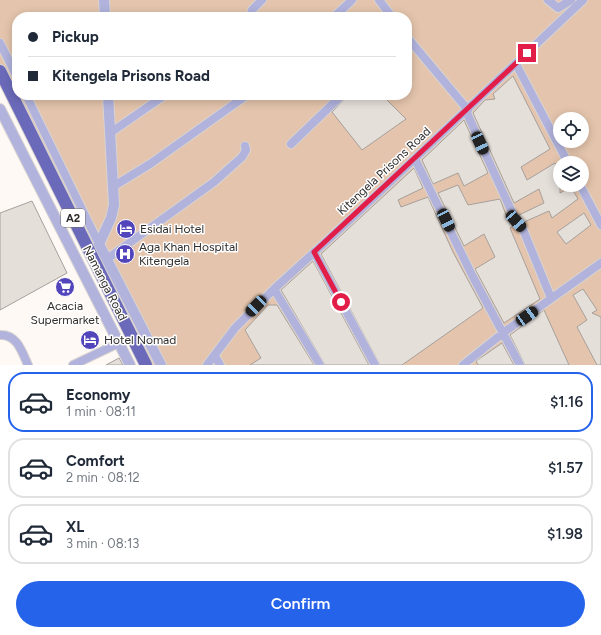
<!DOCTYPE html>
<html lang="en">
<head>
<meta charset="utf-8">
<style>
  :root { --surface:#fff; --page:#f6f6f7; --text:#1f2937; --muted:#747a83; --line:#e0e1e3; --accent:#2563eb }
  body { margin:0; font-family:Figtree,sans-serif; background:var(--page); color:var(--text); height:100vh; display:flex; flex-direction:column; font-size:15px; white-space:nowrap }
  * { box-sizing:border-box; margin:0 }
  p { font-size:13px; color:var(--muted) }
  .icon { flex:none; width:22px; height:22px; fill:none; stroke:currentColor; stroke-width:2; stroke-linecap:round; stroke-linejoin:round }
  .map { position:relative; height:365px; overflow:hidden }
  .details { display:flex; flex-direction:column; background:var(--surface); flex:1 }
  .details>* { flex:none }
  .top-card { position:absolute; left:12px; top:12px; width:400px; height:88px; border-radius:16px; box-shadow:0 2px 10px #0003; display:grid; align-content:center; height:88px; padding:0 16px; background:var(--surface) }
  .controls { position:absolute; left:553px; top:112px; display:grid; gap:8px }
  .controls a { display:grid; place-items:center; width:36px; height:36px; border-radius:50%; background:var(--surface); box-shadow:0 2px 10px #0003; font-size:20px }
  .end { position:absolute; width:18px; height:18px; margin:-9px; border:5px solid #e11d48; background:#fff; box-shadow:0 0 0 2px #fff }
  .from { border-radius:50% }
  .car { position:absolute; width:12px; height:24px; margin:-12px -6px; border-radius:5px; box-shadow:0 0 3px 1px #0007; background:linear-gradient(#222 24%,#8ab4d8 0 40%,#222 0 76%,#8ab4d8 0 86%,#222 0) }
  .top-card b { display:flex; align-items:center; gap:14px; height:38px; font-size:15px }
  .top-card b+b { border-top:1px solid var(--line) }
  .top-card i { width:10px; height:10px; background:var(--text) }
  ul { padding:7px 0 0; list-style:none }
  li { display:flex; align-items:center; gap:12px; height:60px; margin:0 8px 6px; padding:0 8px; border:2px solid var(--line); border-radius:16px }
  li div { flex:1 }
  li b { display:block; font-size:15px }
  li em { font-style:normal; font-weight:600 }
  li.on { border-color:var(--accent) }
  li>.icon { width:36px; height:36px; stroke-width:1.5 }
  .cta { display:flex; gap:8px; margin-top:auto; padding:8px 16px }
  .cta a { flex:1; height:46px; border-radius:24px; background:var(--accent); color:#fff; font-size:16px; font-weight:600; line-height:46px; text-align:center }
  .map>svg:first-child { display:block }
</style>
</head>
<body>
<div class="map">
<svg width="601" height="365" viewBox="0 0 601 365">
  <rect width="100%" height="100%" fill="#fef9f5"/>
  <path fill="#e4c4ac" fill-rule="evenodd" d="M 0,0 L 601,0 L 601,365 L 146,365 L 0,71 ZM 17,17 L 407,17 L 407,95 L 17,95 ZM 560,119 L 582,119 L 582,141 L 560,141 ZM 560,163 L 582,163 L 582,185 L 560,185 Z"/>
  <path fill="#e5dfda" stroke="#a6a09c" d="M 513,76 L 550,149 L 521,167 L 527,180 L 555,163 L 560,172 L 560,193 L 571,187 L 578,199 L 552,218 L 549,211 L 524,222 L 521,218 L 519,215 L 544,203 L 539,189 L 514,203 L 473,113 L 485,100 L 495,99 L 493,94 Z
    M 348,95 L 382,95 L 406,119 L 362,150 L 332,112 Z
    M 464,120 L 488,173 L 464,186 L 458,173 L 433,184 L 422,160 Z
    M 414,168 L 423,188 L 398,200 L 401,207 L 428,197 L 453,252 L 483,308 L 402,365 L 380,365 L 321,254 Z
    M 458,185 L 468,205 L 500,199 L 508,220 L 509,219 L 513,226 L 510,228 L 540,299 L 504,323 L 475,269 L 495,257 L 484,234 L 464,246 L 438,193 Z
    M 32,201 L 67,273 L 0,310 L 0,213 Z
    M 584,213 L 591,225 L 566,244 L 557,232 Z
    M 313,261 L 369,365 L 325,365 L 281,290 Z
    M 583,289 L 597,310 L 592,313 L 601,317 L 601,365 L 597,365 L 577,327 L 587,320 L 573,295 Z
    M 268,305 L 277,305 L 314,365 L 250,365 L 261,358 L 245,330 Z
    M 544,310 L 569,365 L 525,365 L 510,335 Z
    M 502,343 L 514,365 L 478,365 L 476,361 Z
    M 119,358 L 123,365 L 106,365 Z"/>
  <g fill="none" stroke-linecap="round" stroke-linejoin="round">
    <defs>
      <path id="minor" d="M 379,0 L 392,17
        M 548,0 L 558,8 L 571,0
        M 250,17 L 252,10 L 262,0
        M 334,17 L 352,0
        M 407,37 L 468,110
        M 0,43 L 17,77
        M 516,64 L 568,163
        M 26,95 L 99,244
        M 466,111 L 516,221 L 522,227 L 551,298
        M 110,133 L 165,95
        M 291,144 L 342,95
        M 415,159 L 473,277 L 520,365
        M 580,185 L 601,225
        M 114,186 L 150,164 L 247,95
        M 314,252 L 375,365
        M 107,259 L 214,182 L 242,157 L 246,150 L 245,146
        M 274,289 L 320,365
        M 0,335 C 17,334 22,352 28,365
        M 215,356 L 220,365
        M 73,365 L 119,343
        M 207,365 L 235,328 L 274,289 L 353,217 L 583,0
        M 463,365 L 503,333 L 601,263"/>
      <path id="tertiary" d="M 104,0 L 105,17
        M 108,95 L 114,205 L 111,218 L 99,244 L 161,365
        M 0,109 L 130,365"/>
      <path id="trunk" d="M 0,71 L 146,365"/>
    </defs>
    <use href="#minor" stroke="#d9d4d1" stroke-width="10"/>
    <use href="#tertiary" stroke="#d9d4d1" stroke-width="12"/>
    <use href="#trunk" stroke="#d9d4d1" stroke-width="14"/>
    <use href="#minor" stroke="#b1b3dd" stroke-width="8"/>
    <use href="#tertiary" stroke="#b1b3dd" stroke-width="10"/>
    <use href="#trunk" stroke="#6b6aba" stroke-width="12"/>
  </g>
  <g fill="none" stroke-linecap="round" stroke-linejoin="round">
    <path stroke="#e11d48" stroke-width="5" d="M 341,302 L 314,252 L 527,53"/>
  </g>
  <defs>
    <symbol id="hotel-disc" viewBox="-11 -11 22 22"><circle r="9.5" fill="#5245bc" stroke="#fff"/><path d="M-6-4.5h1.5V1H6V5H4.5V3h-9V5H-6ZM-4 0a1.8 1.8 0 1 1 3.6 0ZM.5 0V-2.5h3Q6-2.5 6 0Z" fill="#fff"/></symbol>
    <symbol id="hospital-disc" viewBox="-11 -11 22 22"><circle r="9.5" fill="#5245bc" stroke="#fff"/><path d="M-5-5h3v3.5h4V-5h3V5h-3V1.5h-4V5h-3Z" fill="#fff"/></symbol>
    <symbol id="supermarket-disc" viewBox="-11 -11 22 22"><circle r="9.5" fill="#5245bc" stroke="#fff"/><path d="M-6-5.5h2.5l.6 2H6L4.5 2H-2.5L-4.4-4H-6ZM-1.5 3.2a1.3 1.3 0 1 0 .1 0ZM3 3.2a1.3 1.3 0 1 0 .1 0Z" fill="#fff"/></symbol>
  </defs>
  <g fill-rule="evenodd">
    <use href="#hotel-disc" x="115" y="218" width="22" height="22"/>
    <use href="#hospital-disc" x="114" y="243" width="22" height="22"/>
    <use href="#supermarket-disc" x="54" y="276" width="22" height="22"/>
    <use href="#hotel-disc" x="79" y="329" width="22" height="22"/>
  </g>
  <g text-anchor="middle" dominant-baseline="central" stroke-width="3" stroke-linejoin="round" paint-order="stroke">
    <rect fill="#fff" stroke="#6d6c6b" stroke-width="1" x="61" y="209" width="24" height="18" rx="3"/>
    <g font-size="11" font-weight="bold" fill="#2f2d2b">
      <text x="73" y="218">A2</text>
    </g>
    <g font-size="12" fill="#2f2d2b" stroke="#fff">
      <text transform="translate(384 171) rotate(-43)">Kitengela Prisons Road</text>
      <text transform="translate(105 283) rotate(63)">Namanga Road</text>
    </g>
    <g font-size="12" fill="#2f2d2b" stroke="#fff" text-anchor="start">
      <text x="140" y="229">Esidai Hotel</text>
      <text x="139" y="247">Aga Khan Hospital<tspan x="139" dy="14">Kitengela</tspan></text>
      <text x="65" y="306" text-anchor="middle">Acacia<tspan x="65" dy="14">Supermarket</tspan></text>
      <text x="104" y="340">Hotel Nomad</text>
    </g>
  </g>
</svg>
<div class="controls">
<a><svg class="icon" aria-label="locate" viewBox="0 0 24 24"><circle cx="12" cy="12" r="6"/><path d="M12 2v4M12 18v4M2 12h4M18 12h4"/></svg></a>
<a><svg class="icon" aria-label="layers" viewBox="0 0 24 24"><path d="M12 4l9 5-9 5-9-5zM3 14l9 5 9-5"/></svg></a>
</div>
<i class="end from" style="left:341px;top:302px"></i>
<i class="end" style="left:527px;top:53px"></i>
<i class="car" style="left:480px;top:143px;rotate:155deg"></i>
<i class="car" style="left:446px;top:220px;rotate:154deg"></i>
<i class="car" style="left:516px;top:221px;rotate:139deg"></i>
<i class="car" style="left:256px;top:306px;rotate:224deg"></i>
<i class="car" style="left:527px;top:316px;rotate:55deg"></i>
<div class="top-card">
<b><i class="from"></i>Pickup</b>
<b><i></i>Kitengela Prisons Road</b>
</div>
</div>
<section class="details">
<ul>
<li class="on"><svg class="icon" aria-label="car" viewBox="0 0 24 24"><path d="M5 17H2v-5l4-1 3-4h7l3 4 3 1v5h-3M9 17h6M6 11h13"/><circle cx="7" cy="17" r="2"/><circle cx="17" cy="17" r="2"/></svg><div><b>Economy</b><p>1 min · 08:11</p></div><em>$1.16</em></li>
<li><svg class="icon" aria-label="car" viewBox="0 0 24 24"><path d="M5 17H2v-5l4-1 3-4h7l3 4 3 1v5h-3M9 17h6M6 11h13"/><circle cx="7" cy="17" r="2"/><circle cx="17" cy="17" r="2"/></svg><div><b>Comfort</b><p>2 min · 08:12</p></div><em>$1.57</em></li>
<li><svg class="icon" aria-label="car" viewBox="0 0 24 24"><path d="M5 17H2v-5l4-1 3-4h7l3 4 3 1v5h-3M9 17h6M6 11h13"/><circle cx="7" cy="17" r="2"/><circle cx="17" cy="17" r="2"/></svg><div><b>XL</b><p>3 min · 08:13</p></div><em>$1.98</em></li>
</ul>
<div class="cta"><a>Confirm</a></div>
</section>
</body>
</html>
